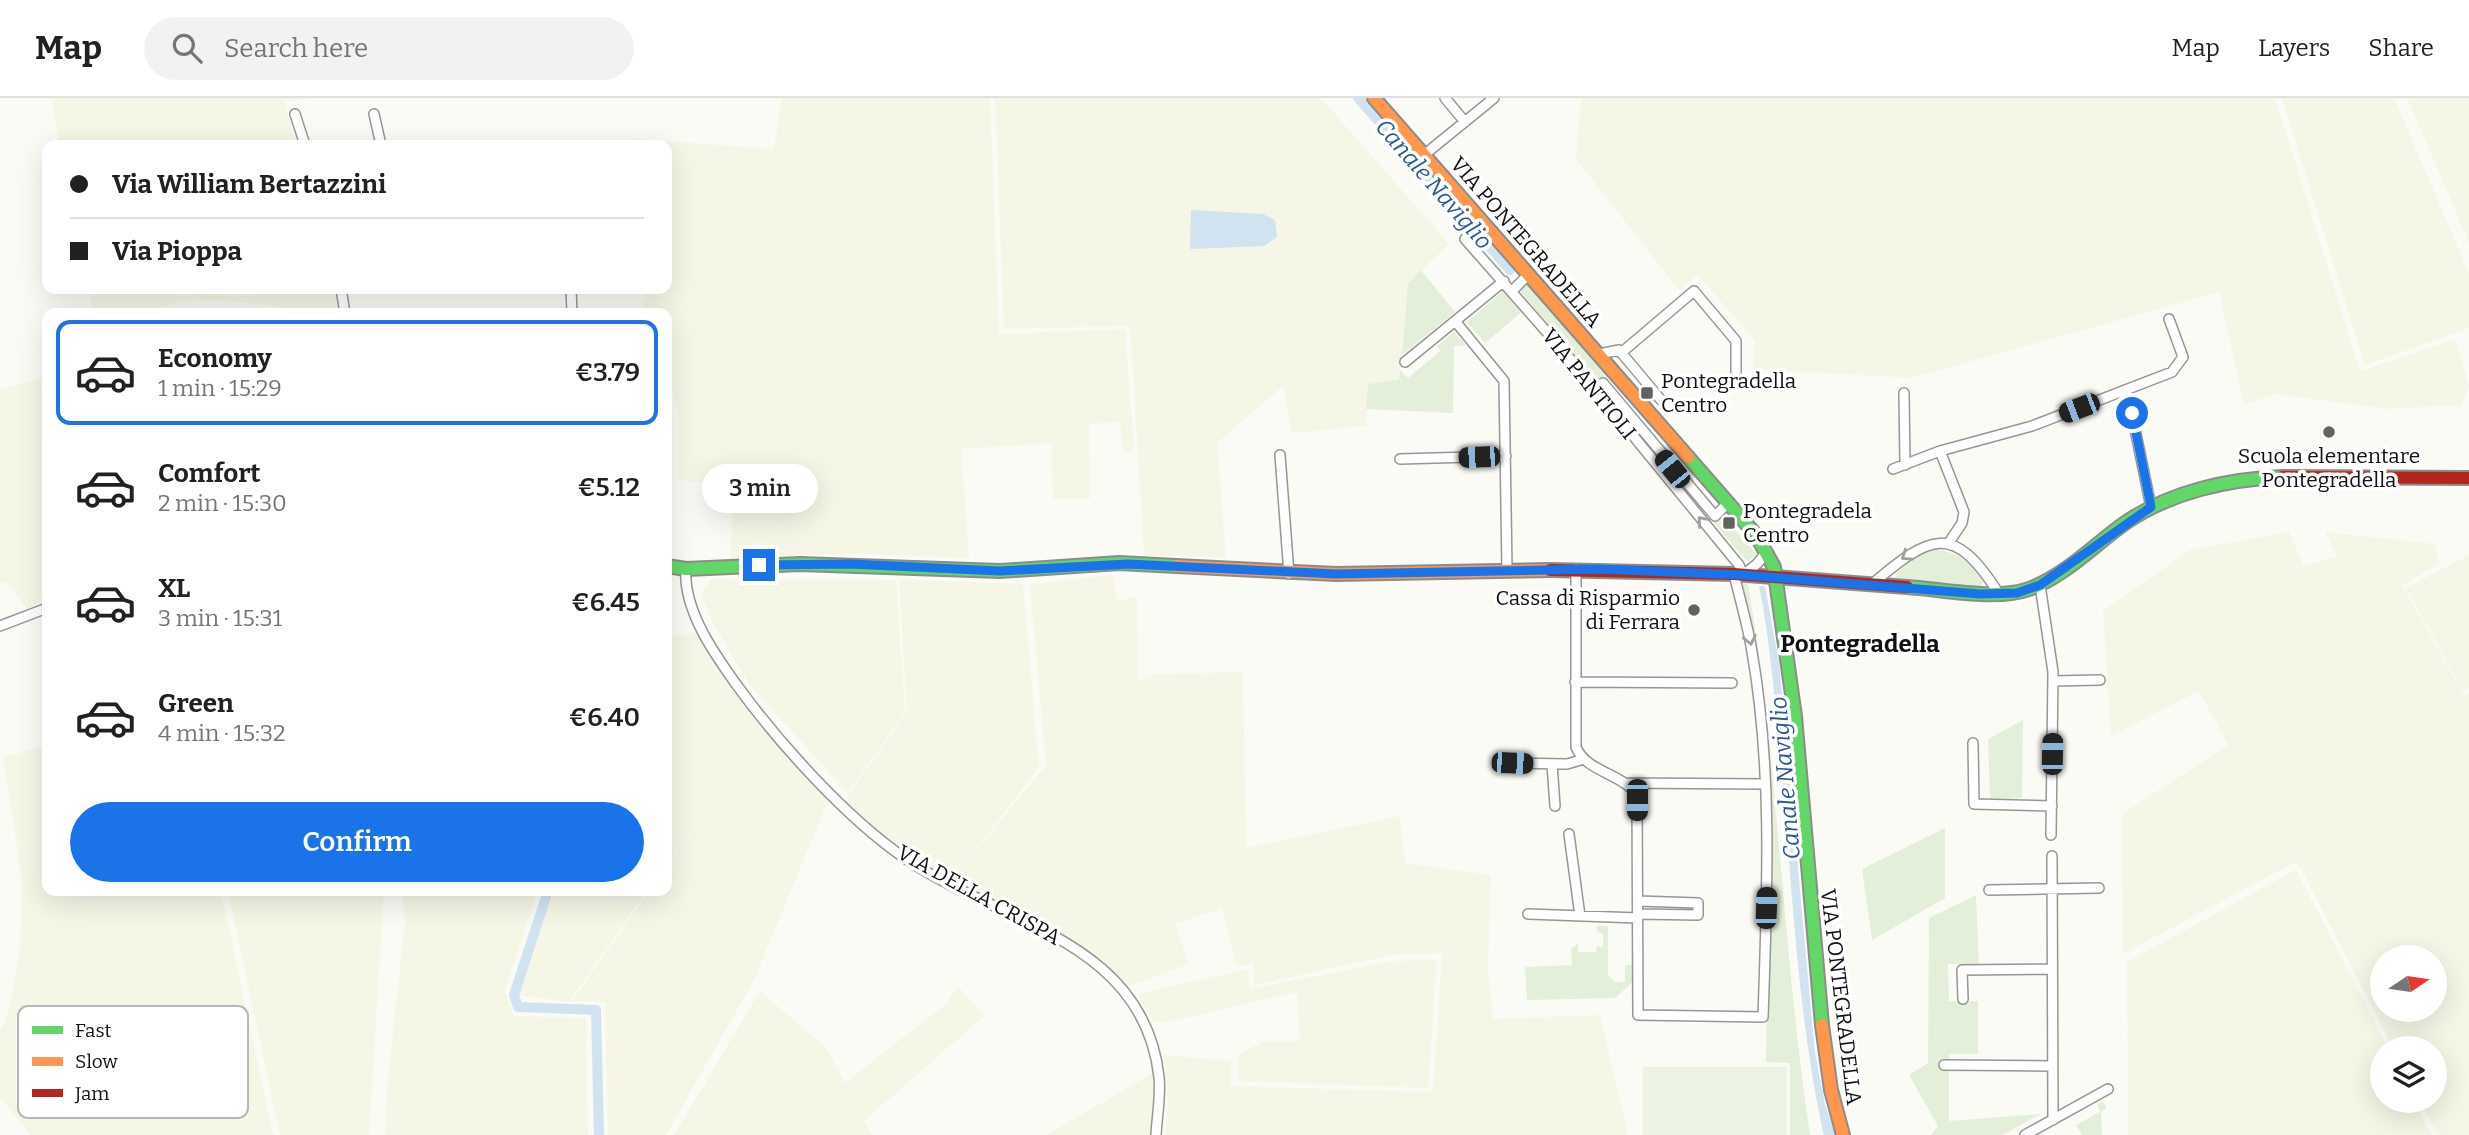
<!DOCTYPE html>
<html lang="en">
<head>
<meta charset="utf-8">
<style>
  :root { --surface:#fff; --page:#f2f2f2; --text:#202124; --muted:#757577; --line:#e0e0e0; --accent:#1a73e8 }
  body { margin:0; font-family:Bitter,serif; background:var(--page); color:var(--text); height:100vh; display:flex; flex-direction:column; font-size:26px; white-space:nowrap }
  * { box-sizing:border-box; margin:0 }
  p { font-size:23px; color:var(--muted) }
  .icon { flex:none; width:38px; height:38px; fill:none; stroke:currentColor; stroke-width:2; stroke-linecap:round; stroke-linejoin:round }
  .map { position:relative; flex:1; overflow:hidden }
  .sheet { position:absolute; left:42px; top:210px; width:630px; height:588px; display:flex; flex-direction:column; background:var(--surface); border-radius:14px; box-shadow:0 7px 28px #0002 }
  .sheet>* { flex:none }
  .hud { position:absolute; left:42px; top:42px; width:630px; height:154px; border-radius:14px; box-shadow:0 7px 28px #0002; display:grid; align-content:center; height:154px; padding:0 28px; background:var(--surface) }
  .needle { width:46px; rotate:77deg }
  .controls { position:absolute; left:2370px; top:847px; display:grid; gap:14px }
  .controls a { display:grid; place-items:center; width:77px; height:77px; border-radius:50%; background:var(--surface); box-shadow:0 7px 28px #0002; font-size:35px }
  .end { position:absolute; width:32px; height:32px; margin:-16px; border:9px solid #1a73e8; background:#fff; box-shadow:0 0 0 4px #fff }
  .from { border-radius:50% }
  .bubble { position:absolute; height:49px; border-radius:24px; background:var(--surface); box-shadow:0 7px 28px #0002; font-size:23px; font-weight:600; line-height:49px; text-align:center }
  .car { position:absolute; width:21px; height:42px; margin:-21px -10px; border-radius:9px; box-shadow:0 0 5px 2px #0007; background:linear-gradient(#222 24%,#8ab4d8 0 40%,#222 0 76%,#8ab4d8 0 86%,#222 0) }
  .hud b { display:flex; align-items:center; gap:24px; height:66px; font-size:26px }
  .hud b+b { border-top:2px solid var(--line) }
  .hud i { width:18px; height:18px; background:var(--text) }
  ul { padding:12px 0 0; list-style:none }
  li { display:flex; align-items:center; gap:21px; height:105px; margin:0 14px 10px; padding:0 14px; border:4px solid transparent; border-radius:14px }
  li div { flex:1 }
  li b { display:block; font-size:26px }
  li em { font-style:normal; font-weight:600 }
  li.on { border-color:var(--accent) }
  li>.icon { width:63px; height:63px; stroke-width:1.5 }
  .action { display:flex; gap:14px; margin-top:auto; padding:14px 28px }
  .action a { flex:1; height:80px; border-radius:42px; background:var(--accent); color:#fff; font-size:28px; font-weight:600; line-height:80px; text-align:center }
  header { display:flex; align-items:center; gap:42px; box-sizing:border-box; height:98px; padding:0 35px; background:var(--surface); border-bottom:2px solid var(--line) }
  header strong { font-size:33px }
  nav { display:flex; gap:38px; margin-inline-start:auto; font-size:24px }
  .search { width:490px; height:63px; background:var(--page); display:flex; align-items:center; gap:18px; box-sizing:border-box; padding:0 24px; border-radius:38px; color:var(--muted); font-size:26px }
  .map>svg:first-child { display:block }
</style>
</head>
<body>
<header>
<strong>Map</strong>
<div class="search"><svg class="icon" aria-label="search" viewBox="0 0 24 24"><circle cx="10" cy="10" r="6"/><path d="M15 15l6 6"/></svg>Search here</div>
<nav><a>Map</a><a>Layers</a><a>Share</a></nav>
</header>
<div class="map">
<svg width="2469" height="1037" viewBox="0 0 2469 1037">
  <rect width="100%" height="100%" fill="#fbfbf6"/>
  <path fill="#f5f6e5" fill-rule="evenodd" d="M 51,0 L 311,0 L 284,4 L 297,47 L 60,47 Z
    M 782,0 L 990,0 L 999,236 L 1125,231 L 1134,353 L 1123,353 L 1120,324 L 1089,326 L 1090,401 L 1053,401 L 1051,345 L 961,351 L 969,460 L 855,456 L 730,460 L 734,390 L 679,381 L 679,316 L 672,291 L 667,290 L 667,215 L 642,215 L 645,191 L 667,191 L 667,47 L 634,47 L 635,41 L 774,51 Z
    M 995,0 L 1321,0 L 1449,146 L 1408,185 L 1399,281 L 1368,286 L 1366,328 L 1292,335 L 1283,288 L 1217,345 L 1226,459 L 1144,458 L 1130,228 L 1004,231 Z
    M 1581,0 L 2275,0 L 2360,273 L 2455,242 L 2469,287 L 2462,307 L 2388,311 L 2275,296 L 2244,307 L 2219,194 L 1911,280 L 1753,271 L 1755,243 L 1698,177 L 1679,192 L 1576,61 Z
    M 2282,0 L 2394,0 L 2469,175 L 2469,230 L 2365,267 Z
    M 2407,0 L 2469,0 L 2469,145 Z
    M 88,191 L 334,191 L 338,215 L 219,202 L 180,203 L 140,215 L 94,215 Z
    M 47,278 L 47,500 L 27,511 L 7,484 L 0,485 L 0,292 Z
    M 2289,434 L 2304,468 L 2337,459 L 2325,434 L 2435,446 L 2439,466 L 2402,487 L 2464,597 L 2469,595 L 2469,1037 L 2438,1037 L 2420,1003 L 2434,1003 L 2434,950 L 2393,950 L 2297,763 L 2123,856 L 2122,716 L 2228,647 L 2199,593 L 2111,638 L 2103,513 L 2190,452 ZM 2382,859 L 2434,859 L 2434,912 L 2382,912 Z
    M 2469,457 L 2469,590 L 2463,593 L 2406,490 Z
    M 1113,477 L 1117,503 L 1137,498 L 1138,583 L 1157,576 L 1243,574 L 1246,750 L 1400,718 L 1405,765 L 1491,777 L 1488,868 L 1493,921 L 1600,917 L 1628,1037 L 1165,1037 L 1168,993 L 1164,957 L 1231,963 L 1231,988 L 1433,994 L 1442,855 L 1392,857 L 1254,887 L 1253,865 L 1237,869 L 1222,810 L 1175,826 L 1189,866 L 1127,889 L 1092,855 L 911,761 L 844,703 L 907,614 L 899,481 L 1023,486 L 1039,669 L 960,772 L 1046,667 L 1030,486 Z
    M 711,481 L 896,482 L 905,614 L 848,695 L 750,587 L 714,527 L 701,495 Z
    M 700,533 L 733,587 L 830,698 L 754,882 L 666,1037 L 608,1037 L 605,904 L 572,903 L 649,793 L 667,793 L 667,767 L 699,721 L 667,765 L 667,541 Z
    M 47,648 L 47,793 L 221,793 L 273,1037 L 30,1037 L 0,999 L 0,933 L 9,913 L 20,850 L 22,781 L 3,659 Z
    M 2296,772 L 2388,950 L 2382,950 L 2382,1003 L 2414,1003 L 2432,1037 L 2128,1037 L 2127,864 Z
    M 228,793 L 384,793 L 369,1037 L 280,1037 Z
    M 402,793 L 538,793 L 505,892 L 514,918 L 586,920 L 588,1037 L 385,1037 L 388,980 L 405,824 Z
    M 554,793 L 647,793 L 569,904 L 519,897 Z
    M 1437,862 L 1428,990 L 1238,983 L 1238,957 L 1264,943 L 1300,943 L 1297,894 L 1167,924 L 1153,923 L 1137,896 L 1248,871 L 1250,891 L 1392,863 Z
    M 958,888 L 984,918 L 864,1023 L 872,1037 L 674,1037 L 760,893 L 826,950 L 845,985 L 946,906 Z
    M 1155,974 L 1153,1037 L 1046,1037 Z"/>
  <path fill="#e3efd9" d="M 1421,172 L 1455,214 L 1402,257 L 1408,185 Z
    M 1529,183 L 1608,274 L 1597,284 L 1519,192 Z
    M 1506,190 L 1524,212 L 1485,245 L 1467,224 Z
    M 1454,234 L 1466,247 L 1454,248 L 1453,315 L 1366,311 L 1368,286 L 1399,281 L 1400,272 L 1408,280 L 1440,253 L 1437,248 Z
    M 1722,417 L 1758,458 L 1747,463 L 1714,425 Z
    M 1930,451 C 1953,452 1969,462 1983,480 L 1982,489 L 1897,482 L 1896,476 L 1915,458 Z
    M 1736,478 L 1747,481 C 1779,665 1782,852 1810,1037 L 1790,1037 L 1790,965 L 1766,964 L 1770,700 Z
    M 2023,622 L 2022,700 L 1990,701 L 1988,641 Z
    M 1945,730 L 1945,800 L 1872,842 L 1862,771 Z
    M 1976,797 L 1979,867 L 1948,866 L 1949,903 L 1978,903 L 1978,956 L 1949,956 L 1949,1023 L 2041,1016 L 2002,1037 L 1931,1037 L 1938,1028 L 1909,977 L 1928,965 L 1929,820 Z
    M 1597,828 L 1608,828 L 1608,877 L 1615,884 L 1625,884 L 1625,867 L 1632,867 L 1632,885 L 1615,900 L 1527,902 L 1525,869 L 1572,867 L 1571,851 L 1578,846 L 1578,854 L 1596,854 L 1597,847 L 1603,850 L 1603,836 L 1597,833 Z
    M 2103,1004 L 2107,1010 L 2101,1014 L 2102,1037 L 2082,1037 L 2076,1027 L 2100,1014 L 2097,1007 Z"/>
  <path fill="#ecf3e2" d="M 1643,969 L 1787,969 L 1787,1037 L 1643,1037 Z"/>
  <path fill="#d1e2f1" d="M 1191,112 L 1263,116 L 1275,122 L 1277,139 L 1264,148 L 1190,151 Z
    M 1759,488 L 1765,488 L 1779,565 L 1815,955 L 1825,1006 L 1835,1037 L 1824,1037 L 1823,1034 C 1794,899 1791,758 1777,621 C 1772,576 1768,532 1759,488 Z"/>
  <g fill="none" stroke-linecap="round" stroke-linejoin="round">
    <path stroke="#d1e2f1" stroke-width="10" d="M 1358,0 L 1510,172
      M 548,793 L 514,897 L 518,909 L 596,912 L 599,1037"/>
    <defs>
      <path id="street" d="M 1445,0 L 1465,24
        M 295,16 L 305,47
        M 374,16 L 381,47
        M 1424,57 L 1494,0
        M 1465,141 L 1567,257 L 1739,467 L 1743,477
        M 341,191 L 345,215
        M 571,191 L 572,215
        M 1512,193 L 1529,176
        M 1455,223 L 1504,283 L 1507,472
        M 1621,255 L 1694,193 L 1736,243 L 1736,276
        M 1599,256 L 1619,252 L 1661,302
        M 1405,264 L 1504,183
        M 1603,285 L 1715,418 L 1728,405
        M 2127,292 L 2151,409
        M 1904,295 L 1905,367
        M 1940,353 L 1964,414 L 1962,425 L 1948,446
        M 1280,357 L 1289,476
        M 1400,361 L 1506,358
        M 1893,371 L 1940,353 L 2032,328 L 2172,274 L 2183,259 L 2169,221
        M 686,471 C 683,511 713,554 736,586 C 778,644 846,720 906,761 C 1000,825 1144,842 1159,979 C 1161,998 1157,1018 1156,1037
        M 1576,471 L 1576,649 C 1586,675 1627,676 1637,699 L 1638,917 L 1763,919 C 1767,798 1773,674 1752,554 C 1748,528 1740,502 1734,476
        M 1743,477 L 1758,465 L 1767,453
        M 1871,487 C 1930,437 1953,423 1999,496
        M 2040,487 L 2053,574 L 2051,737
        M 0,528 L 47,510
        M 2053,583 L 2100,582
        M 1575,584 L 1732,585
        M 1973,645 L 1974,706 L 2052,708
        M 1512,665 L 1567,666 L 1584,661
        M 1552,666 L 1555,708
        M 1624,685 L 1765,686
        M 1569,736 L 1580,818
        M 2052,758 L 2053,1022
        M 1989,792 L 2099,790
        M 1638,803 L 1698,805 L 1698,817 L 1638,816
        M 1528,816 L 1638,820
        M 1963,901 L 1962,872 L 2052,871
        M 1944,967 L 2052,968
        M 2025,1037 L 2108,991"/>
      <path id="fast" d="M 1688,359 L 1756,437 L 1774,469 L 1795,618 L 1822,927
        M 667,468 L 686,471 L 800,466 L 1000,473 L 1119,465 L 1176,468
        M 1907,489 C 1941,491 1996,503 2029,491 C 2065,478 2094,447 2125,425 C 2170,394 2228,381 2282,379"/>
      <path id="slow" d="M 1374,0 L 1688,359
        M 1176,468 L 1336,476 L 1550,472
        M 1822,927 L 1831,992 L 1843,1037"/>
      <path id="jam" d="M 2282,379 L 2469,380
        M 1550,472 L 1734,476 L 1907,489"/>
    </defs>
    <use href="#street" stroke="#969694" stroke-width="12"/>
    <use href="#fast" stroke="#8c8c8a" stroke-width="16"/>
    <use href="#slow" stroke="#8c8c8a" stroke-width="16"/>
    <use href="#jam" stroke="#8c8c8a" stroke-width="16"/>
    <use href="#street" stroke="#fefefe" stroke-width="9"/>
    <use href="#fast" stroke="#63d668" stroke-width="12"/>
    <use href="#slow" stroke="#ff974d" stroke-width="12"/>
    <use href="#jam" stroke="#b3261e" stroke-width="12"/>
  </g>
  <defs><path id="oneway-chevron" d="M-2-3.5L2.5 0L-2 3.5" fill="none" stroke-width="1.6" stroke-linecap="round" stroke-linejoin="round" transform="scale(1.75)"/></defs>
  <g stroke="#9f9f9f">
    <use href="#oneway-chevron" transform="translate(1702 423) rotate(-131)"/>
    <use href="#oneway-chevron" transform="translate(1906 458) rotate(146)"/>
    <use href="#oneway-chevron" transform="translate(1750 542) rotate(78)"/>
  </g>
  <g fill="none" stroke-linecap="round" stroke-linejoin="round">
    <path stroke="#1a73e8" stroke-width="9" d="M 759,467 L 850,466 L 1000,473 L 1128,466 L 1336,476 L 1599,471 L 1744,477 L 1980,496 L 2017,495 L 2040,487 L 2151,409 L 2132,315"/>
  </g>
  <g fill="#626260" stroke="#fff" stroke-width="2.5">
    <rect x="1640" y="288" width="14" height="14" rx="3.5"/>
    <circle cx="2329" cy="334" r="7"/>
    <rect x="1722" y="418" width="14" height="14" rx="3.5"/>
    <circle cx="1694" cy="512" r="7"/>
  </g>
  <g text-anchor="middle" dominant-baseline="central" stroke-width="7" stroke-linejoin="round" paint-order="stroke">
    <g font-size="21" fill="#101010" stroke="#fff">
      <text transform="translate(1526 144) rotate(49)">VIA PONTEGRADELLA</text>
      <text transform="translate(1589 286) rotate(51)">VIA PANTIOLI</text>
      <text transform="translate(979 797) rotate(29)">VIA DELLA CRISPA</text>
      <text transform="translate(1841 899) rotate(83)">VIA PONTEGRADELLA</text>
    </g>
    <g font-size="21" fill="#101010" stroke="#fff" text-anchor="start">
      <text x="1661" y="283">Pontegradella<tspan x="1661" dy="24">Centro</tspan></text>
      <text x="2329" y="358" text-anchor="middle">Scuola elementare<tspan x="2329" dy="24">Pontegradella</tspan></text>
      <text x="1743" y="413">Pontegradela<tspan x="1743" dy="24">Centro</tspan></text>
      <text x="1680" y="500" text-anchor="end">Cassa di Risparmio<tspan x="1680" dy="24">di Ferrara</tspan></text>
    </g>
    <g font-size="23" font-style="italic" fill="#285893" stroke="#fff">
      <text transform="translate(1434 86) rotate(49)">Canale Naviglio</text>
      <text transform="translate(1785 680) rotate(-95)">Canale Naviglio</text>
    </g>
    <g font-size="24" font-weight="bold" fill="#101010" stroke="#fff">
      <text x="1860" y="546">Pontegradella</text>
    </g>
  </g>
  <rect x="18" y="908" width="230" height="112" rx="10" fill="#fff" stroke="#b7b7b7" stroke-width="2"/>
  <rect x="32" y="928" width="31" height="8" fill="#63d668"/>
  <rect x="32" y="959" width="31" height="9" fill="#ff974d"/>
  <rect x="32" y="991" width="31" height="8" fill="#b3261e"/>
  <g font-size="19" fill="#101010">
    <text x="75" y="939">Fast</text>
    <text x="75" y="970">Slow</text>
    <text x="75" y="1002">Jam</text>
  </g>
</svg>
<div class="controls">
<a><svg class="needle" viewBox="-14 -14 28 28"><path d="M0-13l5 13h-10z" fill="#e53935"/><path d="M0 13l5-13h-10z" fill="#757577"/></svg></a>
<a><svg class="icon" aria-label="layers" viewBox="0 0 24 24"><path d="M12 4l9 5-9 5-9-5zM3 14l9 5 9-5"/></svg></a>
</div>
<i class="end from" style="left:2132px;top:315px"></i>
<i class="end" style="left:759px;top:467px"></i>
<div class="bubble" style="left:702px;top:366px;width:116px">3 min</div>
<i class="car" style="left:2079px;top:310px;rotate:249deg"></i>
<i class="car" style="left:1479px;top:359px;rotate:268deg"></i>
<i class="car" style="left:1672px;top:371px;rotate:321deg"></i>
<i class="car" style="left:2052px;top:656px;rotate:1deg"></i>
<i class="car" style="left:1512px;top:665px;rotate:92deg"></i>
<i class="car" style="left:1637px;top:702px;rotate:180deg"></i>
<i class="car" style="left:1766px;top:810px;rotate:2deg"></i>
<div class="hud">
<b><i class="from"></i>Via William Bertazzini</b>
<b><i></i>Via Pioppa</b>
</div>
<section class="sheet">
<ul>
<li class="on"><svg class="icon" aria-label="car" viewBox="0 0 24 24"><path d="M5 17H2v-5l4-1 3-4h7l3 4 3 1v5h-3M9 17h6M6 11h13"/><circle cx="7" cy="17" r="2"/><circle cx="17" cy="17" r="2"/></svg><div><b>Economy</b><p>1 min · 15:29</p></div><em>€3.79</em></li>
<li><svg class="icon" aria-label="car" viewBox="0 0 24 24"><path d="M5 17H2v-5l4-1 3-4h7l3 4 3 1v5h-3M9 17h6M6 11h13"/><circle cx="7" cy="17" r="2"/><circle cx="17" cy="17" r="2"/></svg><div><b>Comfort</b><p>2 min · 15:30</p></div><em>€5.12</em></li>
<li><svg class="icon" aria-label="car" viewBox="0 0 24 24"><path d="M5 17H2v-5l4-1 3-4h7l3 4 3 1v5h-3M9 17h6M6 11h13"/><circle cx="7" cy="17" r="2"/><circle cx="17" cy="17" r="2"/></svg><div><b>XL</b><p>3 min · 15:31</p></div><em>€6.45</em></li>
<li><svg class="icon" aria-label="car" viewBox="0 0 24 24"><path d="M5 17H2v-5l4-1 3-4h7l3 4 3 1v5h-3M9 17h6M6 11h13"/><circle cx="7" cy="17" r="2"/><circle cx="17" cy="17" r="2"/></svg><div><b>Green</b><p>4 min · 15:32</p></div><em>€6.40</em></li>
</ul>
<div class="action"><a>Confirm</a></div>
</section>
</div>
</body>
</html>
